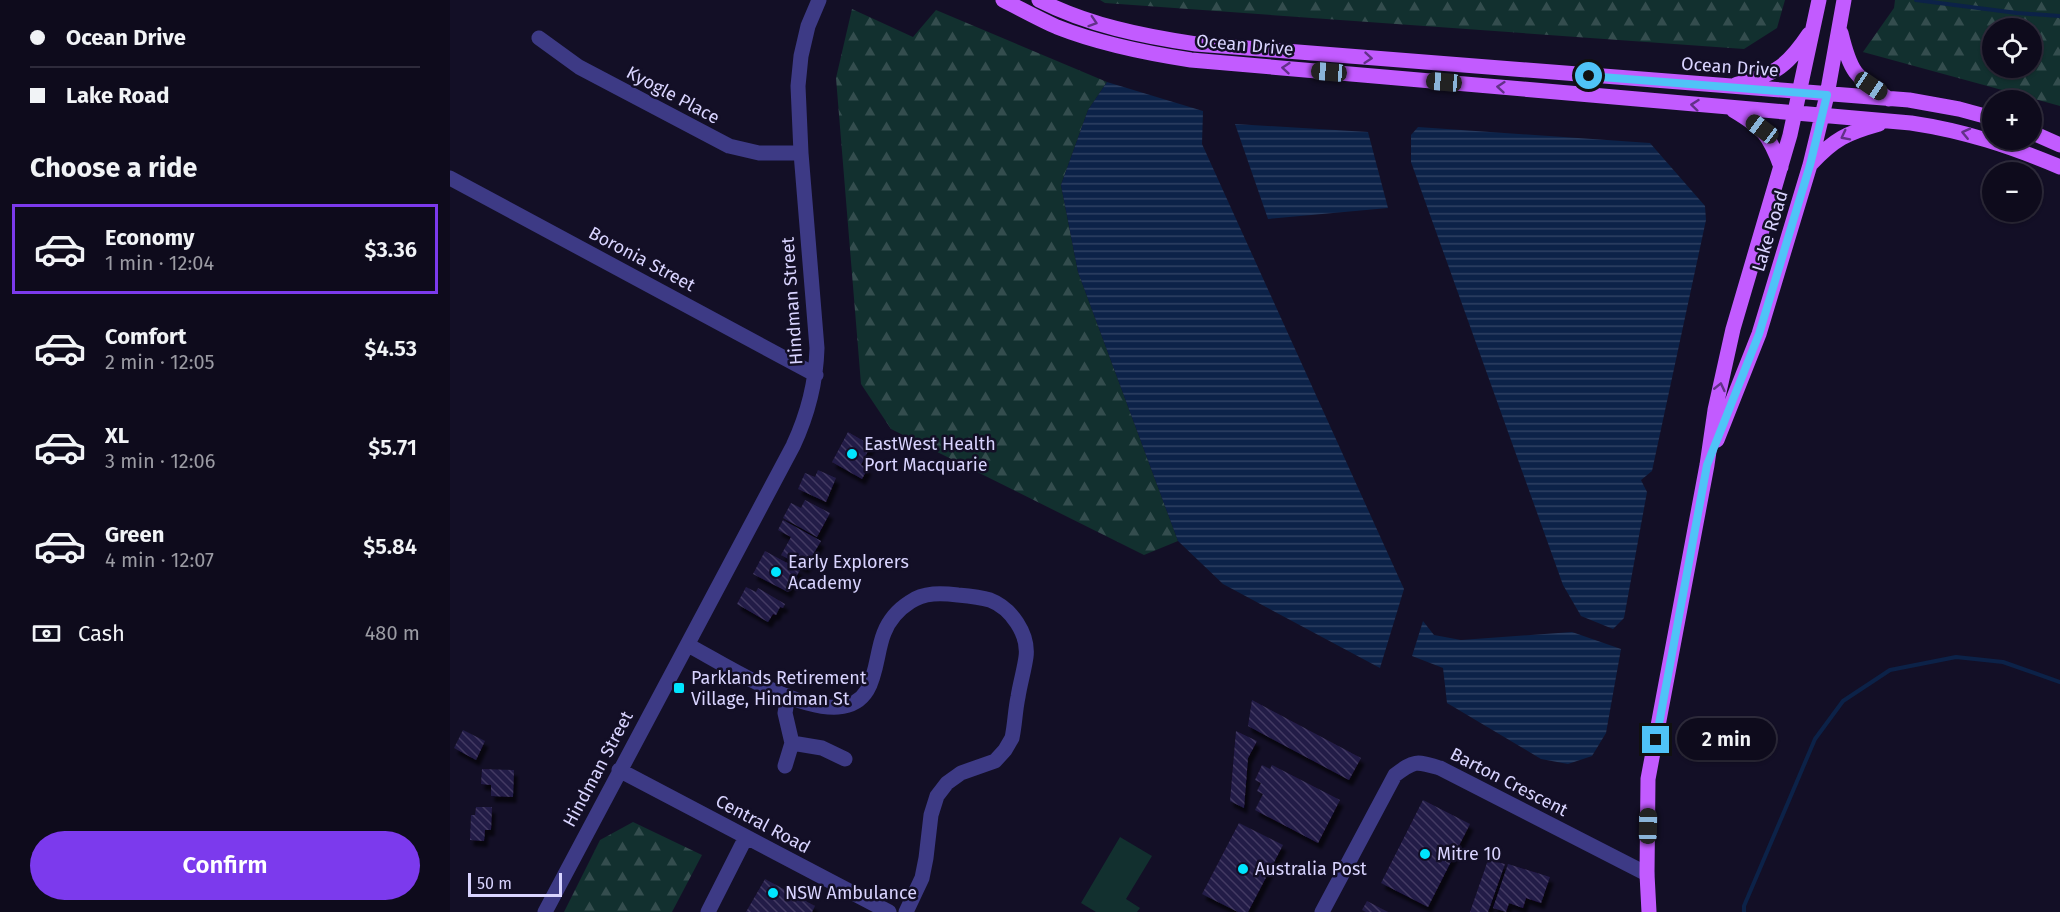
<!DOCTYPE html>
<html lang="en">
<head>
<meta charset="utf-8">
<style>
  :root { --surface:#0e0b1c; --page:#171425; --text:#f1f3f6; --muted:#9b9ba3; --line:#2e2b3b; --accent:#7c3aed }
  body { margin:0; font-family:"Fira Sans",sans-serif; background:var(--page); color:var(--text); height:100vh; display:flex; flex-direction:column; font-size:22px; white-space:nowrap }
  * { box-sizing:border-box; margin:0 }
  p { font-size:20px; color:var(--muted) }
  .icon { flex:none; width:33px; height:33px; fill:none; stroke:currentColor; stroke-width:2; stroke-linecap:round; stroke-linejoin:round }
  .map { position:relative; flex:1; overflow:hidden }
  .panel { display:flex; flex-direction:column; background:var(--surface); width:450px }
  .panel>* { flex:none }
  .top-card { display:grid; align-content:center; height:132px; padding:0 30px; background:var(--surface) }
  .fabs { position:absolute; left:1532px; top:18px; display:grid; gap:12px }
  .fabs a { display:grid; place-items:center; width:60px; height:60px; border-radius:50%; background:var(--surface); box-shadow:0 2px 4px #0004,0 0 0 2px var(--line); font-size:30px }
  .scale { position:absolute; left:18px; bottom:15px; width:94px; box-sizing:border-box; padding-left:6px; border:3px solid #d9d4ff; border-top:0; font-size:16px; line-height:21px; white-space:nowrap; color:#d9d4ff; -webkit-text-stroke:4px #130f26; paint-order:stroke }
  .end { position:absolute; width:27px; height:27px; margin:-14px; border:8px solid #4fc3f7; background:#111; box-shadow:0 0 0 3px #111 }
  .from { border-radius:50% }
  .bubble { position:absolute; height:42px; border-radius:21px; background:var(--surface); box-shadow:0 2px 4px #0004,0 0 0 2px var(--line); font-size:20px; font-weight:600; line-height:42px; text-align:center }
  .car { position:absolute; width:18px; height:36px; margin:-18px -9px; border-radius:8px; box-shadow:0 0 4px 2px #0007; background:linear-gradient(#222 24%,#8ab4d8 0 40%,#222 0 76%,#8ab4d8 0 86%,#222 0) }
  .top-card b { display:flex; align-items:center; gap:21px; height:57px; font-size:22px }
  .top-card b+b { border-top:2px solid var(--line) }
  .top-card i { width:15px; height:15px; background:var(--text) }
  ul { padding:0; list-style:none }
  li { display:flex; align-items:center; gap:18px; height:90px; margin:0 12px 9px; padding:0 18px; border:3px solid transparent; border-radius:0px }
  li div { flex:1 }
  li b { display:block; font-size:22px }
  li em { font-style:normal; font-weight:600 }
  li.on { border-color:var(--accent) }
  li>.icon { width:54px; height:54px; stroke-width:1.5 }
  h2 { padding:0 30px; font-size:27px; line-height:72px }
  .pay { display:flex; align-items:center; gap:15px; height:66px; padding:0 30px; font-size:22px }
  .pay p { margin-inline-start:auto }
  .button { display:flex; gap:12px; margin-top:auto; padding:12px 30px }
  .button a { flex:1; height:69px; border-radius:36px; background:var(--accent); color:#fff; font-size:24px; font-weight:600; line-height:69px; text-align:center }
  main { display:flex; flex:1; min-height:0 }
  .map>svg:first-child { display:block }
</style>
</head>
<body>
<main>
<section class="panel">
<div class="top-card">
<b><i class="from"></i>Ocean Drive</b>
<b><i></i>Lake Road</b>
</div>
<h2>Choose a ride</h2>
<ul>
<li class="on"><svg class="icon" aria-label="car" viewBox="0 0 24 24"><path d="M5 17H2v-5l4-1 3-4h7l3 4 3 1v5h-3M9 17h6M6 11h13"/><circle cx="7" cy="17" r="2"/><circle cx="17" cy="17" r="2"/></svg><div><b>Economy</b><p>1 min · 12:04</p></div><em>$3.36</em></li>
<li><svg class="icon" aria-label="car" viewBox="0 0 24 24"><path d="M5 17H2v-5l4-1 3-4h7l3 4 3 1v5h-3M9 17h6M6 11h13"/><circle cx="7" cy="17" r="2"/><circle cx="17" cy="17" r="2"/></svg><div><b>Comfort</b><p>2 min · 12:05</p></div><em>$4.53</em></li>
<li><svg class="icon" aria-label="car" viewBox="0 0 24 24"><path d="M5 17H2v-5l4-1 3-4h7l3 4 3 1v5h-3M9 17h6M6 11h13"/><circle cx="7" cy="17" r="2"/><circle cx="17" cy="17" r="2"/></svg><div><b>XL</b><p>3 min · 12:06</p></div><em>$5.71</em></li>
<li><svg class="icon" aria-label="car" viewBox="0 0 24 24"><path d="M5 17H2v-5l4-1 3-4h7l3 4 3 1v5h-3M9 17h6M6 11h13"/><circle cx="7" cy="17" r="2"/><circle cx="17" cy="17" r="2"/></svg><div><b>Green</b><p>4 min · 12:07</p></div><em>$5.84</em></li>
</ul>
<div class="pay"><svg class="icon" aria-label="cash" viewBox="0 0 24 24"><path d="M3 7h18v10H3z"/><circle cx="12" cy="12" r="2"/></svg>Cash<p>480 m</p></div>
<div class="button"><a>Confirm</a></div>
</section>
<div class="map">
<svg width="1610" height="912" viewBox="0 0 1610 912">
  <defs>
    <pattern id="forest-firs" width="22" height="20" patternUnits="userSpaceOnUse" patternTransform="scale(1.5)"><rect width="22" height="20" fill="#12302f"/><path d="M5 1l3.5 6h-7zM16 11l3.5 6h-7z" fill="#344d4e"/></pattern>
    <pattern id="water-rules" width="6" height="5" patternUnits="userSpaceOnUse" patternTransform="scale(1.5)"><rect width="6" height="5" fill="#0c2248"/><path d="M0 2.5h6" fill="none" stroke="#2f4163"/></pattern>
    <pattern id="building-back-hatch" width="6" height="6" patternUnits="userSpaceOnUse" patternTransform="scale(1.5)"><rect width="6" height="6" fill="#241b47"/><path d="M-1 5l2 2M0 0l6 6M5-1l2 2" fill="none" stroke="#433b63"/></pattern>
    <filter id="shadow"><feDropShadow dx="3.5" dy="6" stdDeviation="1.5" flood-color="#0009"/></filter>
  </defs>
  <rect width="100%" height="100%" fill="#130f26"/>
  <path fill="url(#forest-firs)" fill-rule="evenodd" d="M 650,0 L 1335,0 L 1327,28 L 1294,49 L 655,3 Z
    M 1445,0 L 1610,0 L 1610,106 L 1413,52 L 1444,8 ZM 1581,28 L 1581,68 L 1542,68 L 1542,28 Z
    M 402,9 L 463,37 L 486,10 L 657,82 L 638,110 L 611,185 L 628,272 L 728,541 L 694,555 L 441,429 L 411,384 L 386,78 Z
    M 183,822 L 252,855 L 222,912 L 114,912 L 150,840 Z"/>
  <path fill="#12302f" d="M 670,837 L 702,856 L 676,899 L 690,908 L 687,912 L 646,912 L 631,903 Z"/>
  <path fill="url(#water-rules)" d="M 657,82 L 753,111 L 752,144 L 954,589 L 930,668 L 773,584 L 728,541 L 628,272 L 611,185 L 638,110 Z
    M 785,124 L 918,132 L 938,208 L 818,219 Z
    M 968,127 L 1200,143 L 1255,206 L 1256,220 L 1202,471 L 1191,480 L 1197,492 L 1174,618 L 1163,629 L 1131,616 L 1113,585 L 961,162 L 961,135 Z
    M 973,621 L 984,635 L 1011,640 L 1122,632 L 1171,649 L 1156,733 L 1142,756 L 1118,764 L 1091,759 L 997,703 L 993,668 L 962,656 Z"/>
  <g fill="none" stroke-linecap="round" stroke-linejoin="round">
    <path stroke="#0c2248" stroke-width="4" d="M 1466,0 L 1567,13 L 1610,16
      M 1294,912 L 1294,906 L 1365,739 L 1393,701 L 1440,670 L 1506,657 L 1553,662 L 1610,682"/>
  </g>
  <path fill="url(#building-back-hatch)" filter="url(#shadow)" d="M 398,432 L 421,445 L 411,465 L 418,468 L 412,479 L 382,462 Z
    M 368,470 L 386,478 L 376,502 L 348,489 L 355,473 L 365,477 Z
    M 355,500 L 380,513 L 367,537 L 333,518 L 341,503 L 351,508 Z
    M 333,520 L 371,541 L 355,568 L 331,555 L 341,537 L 328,530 Z
    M 315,551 L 350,570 L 338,592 L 303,574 Z
    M 296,587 L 306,592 L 308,588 L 335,604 L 333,608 L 330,607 L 326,615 L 323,614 L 318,622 L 287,604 Z
    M 802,700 L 911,758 L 899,780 L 798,726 Z
    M 13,730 L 35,741 L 26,760 L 4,748 Z
    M 786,731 L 807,741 L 798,758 L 794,808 L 780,801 Z
    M 812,765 L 820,769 L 822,765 L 890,800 L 868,843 L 805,810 L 813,794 L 807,791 L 811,783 L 805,780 Z
    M 32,769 L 64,770 L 63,797 L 41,796 L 41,785 L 31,784 Z
    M 973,800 L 1020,824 L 978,907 L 931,883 Z
    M 26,807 L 42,807 L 41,830 L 35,830 L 34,841 L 20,840 L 21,815 L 25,815 Z
    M 789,823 L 833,845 L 798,912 L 788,912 L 752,894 Z
    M 1038,860 L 1055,864 L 1038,912 L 1020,912 Z
    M 1058,864 L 1100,877 L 1091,903 L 1076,898 L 1073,908 L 1059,903 L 1056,912 L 1043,908 Z
    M 315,879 L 365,906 L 362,912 L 296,912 Z
    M 917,901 L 938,912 L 916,912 L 912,910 Z"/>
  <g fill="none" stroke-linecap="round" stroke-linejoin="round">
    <path stroke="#3d3a85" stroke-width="15" d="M 89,38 L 129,67 L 279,146 L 309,153 L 351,153
      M 0,178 L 366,375
      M 238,645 C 275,665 345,710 388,707 C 429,704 423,660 434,633 C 439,620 449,609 460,602 C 474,592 492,593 508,595 C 519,596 530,597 540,600 C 561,608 579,634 576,657 C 574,671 570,684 568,697 C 565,711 565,724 562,738 L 555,750 L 545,761 L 511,773 L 497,783 L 487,796 L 481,815 L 476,858 L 472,878 L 456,912
      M 342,743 L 372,748 L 395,759
      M 335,766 L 342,743 L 335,713 L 338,696
      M 169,770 L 439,912
      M 95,912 L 343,446 C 358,414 366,384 367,348 L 351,153 L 348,86 L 351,56 L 358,26 L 369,0
      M 258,912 L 296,837
      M 872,912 L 945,775 C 965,760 966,761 990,768 L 1197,874"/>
    <path stroke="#c25bff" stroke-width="15" d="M 553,0 C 571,9 589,19 607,27 C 650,44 695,53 741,60 L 1461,123 C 1515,131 1560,146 1610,167
      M 589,0 C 638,25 692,36 746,44 L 1459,100 L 1509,109 L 1542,118
      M 1391,33 C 1401,74 1405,76 1439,99
      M 1285,85 C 1299,80 1315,77 1327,69 C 1340,61 1351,46 1359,34
      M 1283,110 C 1313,128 1319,134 1331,167
      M 1581,132 L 1610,145
      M 1361,164 C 1384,139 1397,133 1429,124
      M 1267,440 L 1309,334 L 1360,165 L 1377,95 L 1394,0
      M 1199,912 L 1197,874 L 1198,779 L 1257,465 L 1265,410 L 1283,329 L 1340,135 L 1369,0"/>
  </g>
  <defs><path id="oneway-chevron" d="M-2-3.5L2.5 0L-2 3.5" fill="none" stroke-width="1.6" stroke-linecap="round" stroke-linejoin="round" transform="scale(1.5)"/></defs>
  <g stroke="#623188">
    <use href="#oneway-chevron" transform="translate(643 22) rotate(18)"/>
    <use href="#oneway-chevron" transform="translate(918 58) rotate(5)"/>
    <use href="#oneway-chevron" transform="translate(836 68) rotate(-175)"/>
    <use href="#oneway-chevron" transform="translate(1051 87) rotate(-175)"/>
    <use href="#oneway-chevron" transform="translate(1245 105) rotate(-174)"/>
    <use href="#oneway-chevron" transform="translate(1516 133) rotate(-167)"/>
    <use href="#oneway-chevron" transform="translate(1395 136) rotate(153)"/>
    <use href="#oneway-chevron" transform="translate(1270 387) rotate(-77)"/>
  </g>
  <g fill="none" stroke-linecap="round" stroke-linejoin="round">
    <path stroke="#4fc3f7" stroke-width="8" d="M 1139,76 L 1377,95 L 1360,165 L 1309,334 L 1257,465 L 1206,740"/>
  </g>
  <g fill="#00e5ff" stroke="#130f26" stroke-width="2">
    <circle cx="402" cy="454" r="6"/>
    <circle cx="326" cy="572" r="6"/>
    <rect x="223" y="682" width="12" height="12" rx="3"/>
    <circle cx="975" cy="854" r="6"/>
    <circle cx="793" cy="869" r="6"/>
    <circle cx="323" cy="893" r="6"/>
  </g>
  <g text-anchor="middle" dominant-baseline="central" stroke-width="5" stroke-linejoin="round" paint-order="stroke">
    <g font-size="18" fill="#d9d4ff" stroke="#130f26">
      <text transform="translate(795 45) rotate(5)">Ocean Drive</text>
      <text transform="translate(1280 67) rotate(4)">Ocean Drive</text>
      <text transform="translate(223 95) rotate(28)">Kyogle Place</text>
      <text transform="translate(1320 231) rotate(-73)">Lake Road</text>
      <text transform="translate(192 259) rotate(28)">Boronia Street</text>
      <text transform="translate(342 301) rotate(-94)">Hindman Street</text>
      <text transform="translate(148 769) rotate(-62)">Hindman Street</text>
      <text transform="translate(1059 782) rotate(27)">Barton Crescent</text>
      <text transform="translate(313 824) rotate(28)">Central Road</text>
    </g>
    <g font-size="18" fill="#d9d4ff" stroke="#130f26" text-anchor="start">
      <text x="414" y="444">EastWest Health<tspan x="414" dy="21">Port Macquarie</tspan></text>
      <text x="338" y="562">Early Explorers<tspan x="338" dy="21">Academy</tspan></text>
      <text x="241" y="678">Parklands Retirement<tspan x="241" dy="21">Village, Hindman St</tspan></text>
      <text x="987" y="854">Mitre 10</text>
      <text x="805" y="869">Australia Post</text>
      <text x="335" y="893">NSW Ambulance</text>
    </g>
  </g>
</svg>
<div class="fabs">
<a><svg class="icon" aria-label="locate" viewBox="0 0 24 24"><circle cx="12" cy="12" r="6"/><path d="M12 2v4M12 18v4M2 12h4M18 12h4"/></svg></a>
<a>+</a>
<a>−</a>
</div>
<div class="scale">50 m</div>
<i class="end from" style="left:1139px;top:76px"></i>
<i class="end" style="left:1206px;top:740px"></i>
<div class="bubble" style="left:1227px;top:718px;width:99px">2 min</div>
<i class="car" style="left:879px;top:72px;rotate:275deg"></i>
<i class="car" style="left:994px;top:82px;rotate:275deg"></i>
<i class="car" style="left:1421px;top:86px;rotate:124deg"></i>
<i class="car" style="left:1312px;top:129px;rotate:307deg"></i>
<i class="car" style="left:1198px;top:826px;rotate:1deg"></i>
</div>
</main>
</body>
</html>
